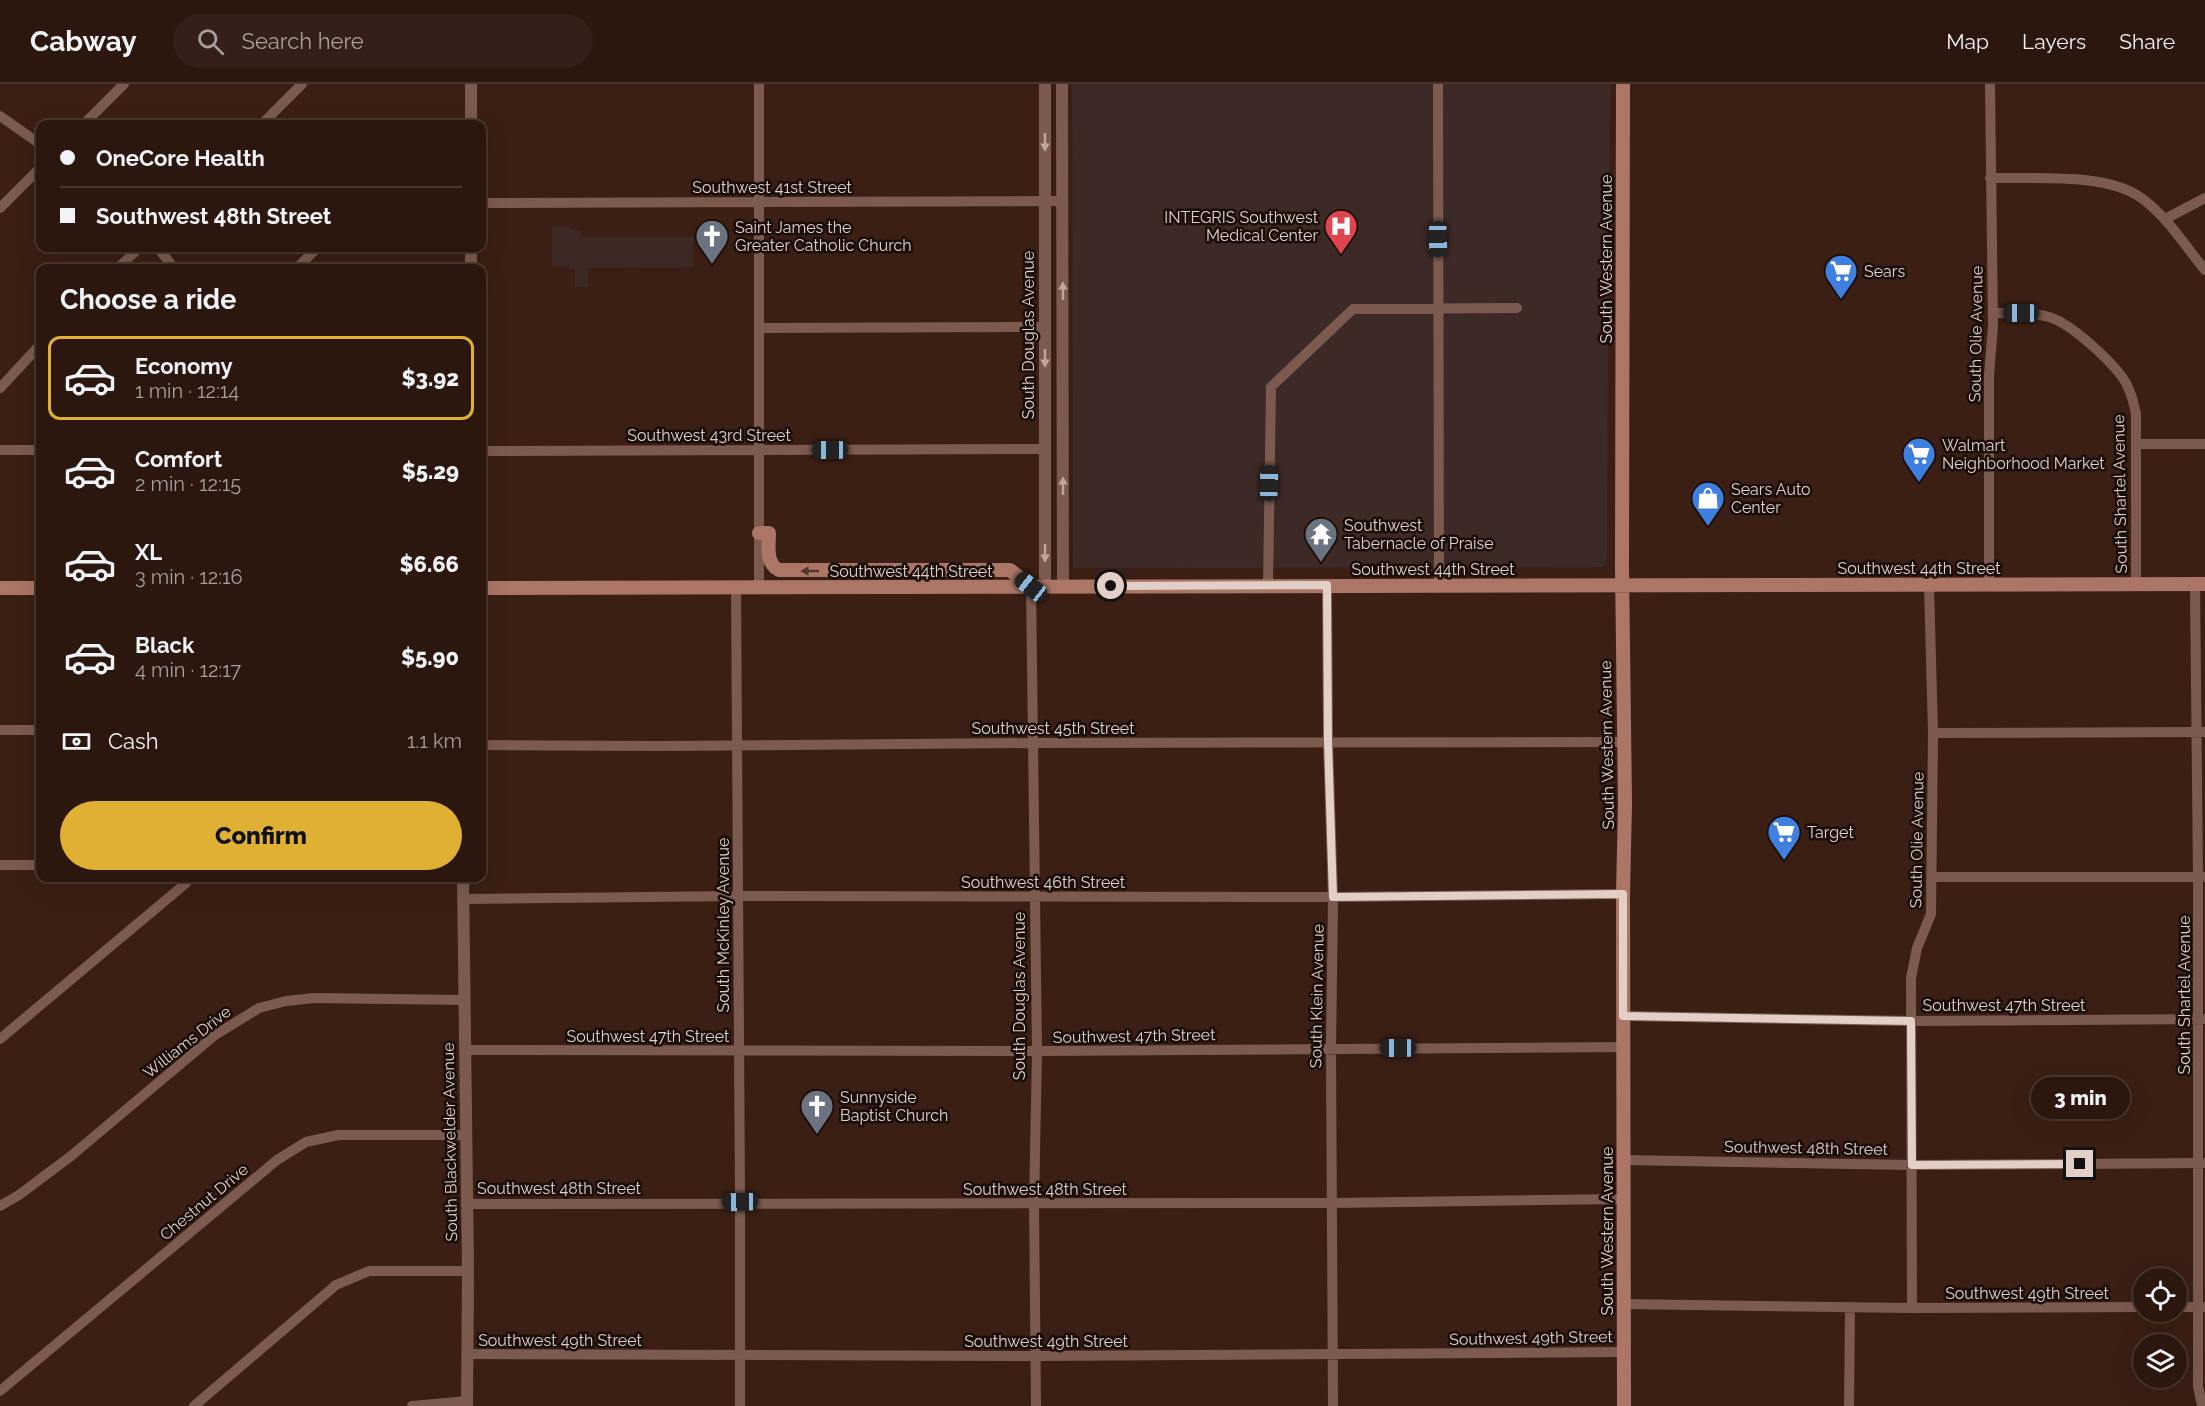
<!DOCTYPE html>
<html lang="en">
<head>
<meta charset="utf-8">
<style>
  :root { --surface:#2c170f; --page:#342018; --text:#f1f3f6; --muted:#a69f9e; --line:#48362f; --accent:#dfb034 }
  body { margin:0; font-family:Raleway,sans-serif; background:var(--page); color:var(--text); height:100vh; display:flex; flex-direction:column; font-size:22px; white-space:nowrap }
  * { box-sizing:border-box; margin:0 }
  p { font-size:20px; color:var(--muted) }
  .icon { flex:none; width:33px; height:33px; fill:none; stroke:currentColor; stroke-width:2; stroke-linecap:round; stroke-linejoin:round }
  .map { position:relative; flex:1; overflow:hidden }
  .panel { position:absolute; left:36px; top:180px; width:450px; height:618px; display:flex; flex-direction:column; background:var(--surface); border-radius:12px; box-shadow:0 6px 24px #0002,0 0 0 2px var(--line) }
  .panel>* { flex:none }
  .guide { position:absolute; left:36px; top:36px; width:450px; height:132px; border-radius:12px; box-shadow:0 6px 24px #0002,0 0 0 2px var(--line); display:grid; align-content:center; height:132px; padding:0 24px; background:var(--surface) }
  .fabs { position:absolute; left:2133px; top:1184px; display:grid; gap:12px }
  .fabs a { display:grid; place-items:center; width:54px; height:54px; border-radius:50%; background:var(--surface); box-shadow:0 6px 24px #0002,0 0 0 2px var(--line); font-size:30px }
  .end { position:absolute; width:27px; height:27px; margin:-14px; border:8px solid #e2cfc8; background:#111; box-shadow:0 0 0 3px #111 }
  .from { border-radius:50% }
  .bubble { position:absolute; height:42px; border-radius:21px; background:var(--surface); box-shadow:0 6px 24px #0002,0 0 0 2px var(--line); font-size:20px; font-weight:800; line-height:42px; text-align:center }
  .car { position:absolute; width:18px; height:36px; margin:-18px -9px; border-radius:8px; box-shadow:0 0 4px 2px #0007; background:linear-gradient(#222 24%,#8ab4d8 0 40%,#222 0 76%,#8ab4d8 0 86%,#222 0) }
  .guide b { display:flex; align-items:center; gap:21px; height:57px; font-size:22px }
  .guide b+b { border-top:2px solid var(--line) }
  .guide i { width:15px; height:15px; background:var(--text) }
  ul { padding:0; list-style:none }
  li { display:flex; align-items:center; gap:18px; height:84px; margin:0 12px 9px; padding:0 12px; border:3px solid transparent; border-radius:12px }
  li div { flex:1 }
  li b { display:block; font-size:22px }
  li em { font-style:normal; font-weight:800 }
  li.active { border-color:var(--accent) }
  li>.icon { width:54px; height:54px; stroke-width:1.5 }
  h2 { padding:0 24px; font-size:27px; line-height:72px }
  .pay { display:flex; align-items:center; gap:15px; height:66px; padding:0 24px; font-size:22px }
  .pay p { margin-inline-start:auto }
  .action { display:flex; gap:12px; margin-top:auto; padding:12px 24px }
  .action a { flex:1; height:69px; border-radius:36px; background:var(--accent); color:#111; font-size:24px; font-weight:800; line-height:69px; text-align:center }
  header { display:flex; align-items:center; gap:36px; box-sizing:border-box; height:84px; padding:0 30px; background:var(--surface); border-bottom:2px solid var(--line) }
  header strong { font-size:28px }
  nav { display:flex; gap:33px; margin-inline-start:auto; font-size:21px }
  .search { width:420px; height:54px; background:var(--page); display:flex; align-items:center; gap:15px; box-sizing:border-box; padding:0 21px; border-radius:33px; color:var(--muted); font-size:22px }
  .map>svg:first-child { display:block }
</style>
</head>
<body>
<header>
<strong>Cabway</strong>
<div class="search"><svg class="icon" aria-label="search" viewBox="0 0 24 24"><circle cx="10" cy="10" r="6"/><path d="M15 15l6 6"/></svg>Search here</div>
<nav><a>Map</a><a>Layers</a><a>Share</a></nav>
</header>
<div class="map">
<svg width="2205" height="1322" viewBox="0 0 2205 1322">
  <rect width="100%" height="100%" fill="#3b1f14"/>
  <path fill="#3c2924" d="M 552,142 L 570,142 L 570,146 L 581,146 L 581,153 L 693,153 L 693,183 L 588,184 L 588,203 L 575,203 L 575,185 L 569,185 L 569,182 L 552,182 Z"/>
  <path fill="#3d2926" d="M 1072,0 L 1611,0 L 1609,96 L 1607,471 L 1604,483 L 1073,484 Z"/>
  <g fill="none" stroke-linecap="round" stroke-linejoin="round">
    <path stroke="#7c5a50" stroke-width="10" d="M 759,0 L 759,503
      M 1438,0 L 1439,501
      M 0,32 L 40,60
      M 84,40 L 124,0
      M 262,40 L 302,0
      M 1990,94 C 2034,95 2110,88 2144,116 C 2169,135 2185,162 2205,186
      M 482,119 L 1063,117
      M 0,124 L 40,84
      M 2165,135 L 2205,114
      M 158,164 L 174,184
      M 118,184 L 139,164
      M 297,184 L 317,164
      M 1993,229 C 2011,229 2032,228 2049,233 C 2071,239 2115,280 2126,299 C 2131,309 2134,319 2136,330 L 2136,500
      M 759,244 L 1045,243
      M 0,304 L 40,261
      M 2137,360 L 2205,360
      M 0,366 L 40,366
      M 482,367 L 1045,365
      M 2195,500 L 2198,793 L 2198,1302 L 2202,1322
      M 1327,501 L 1328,658 L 1333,813 L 1331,965 L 1333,1322
      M 1989,501 L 1989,292 L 1993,241 L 1990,0
      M 1268,502 L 1271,303 L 1353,225 L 1517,224
      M 736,503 L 740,1108 L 740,1322
      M 1031,503 L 1037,967 L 1034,1120 L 1036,1322
      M 0,646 L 40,646
      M 1933,649 L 2205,648
      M 482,661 L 658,662 L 1032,659 L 1625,658
      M 0,781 L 40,781
      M 1932,793 L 2205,793
      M 464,815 L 738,812 L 1333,813 L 1623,810
      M 1623,932 L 1911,937 L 2205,935
      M 0,955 L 185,800 L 190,794
      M 465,966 L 1044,967 L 1623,963
      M 1623,1076 L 1912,1081 L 2205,1079
      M 466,1120 L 1333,1119 L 1623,1115
      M 0,1122 L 19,1111 L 71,1072 L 215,951 L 259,924 L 286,917 L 314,914 L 464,916
      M 1623,1220 L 1912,1224 L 2144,1223
      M 2176,1223 L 2205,1223
      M 1912,1224 L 1911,894 L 1917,864 L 1931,830 L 1933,649 L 1929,501
      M 468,1270 L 1036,1272 L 1624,1268
      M 0,1307 L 277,1076 L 306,1058 L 338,1051 L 465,1051
      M 194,1322 L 336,1201 L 369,1187 L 468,1187
      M 412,1322 L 467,1317
      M 1849,1322 L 1850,1223"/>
    <path stroke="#7c5a50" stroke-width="12" d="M 1062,0 L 1063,503
      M 471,40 L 471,0
      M 471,164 L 471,184
      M 1045,503 L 1045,0
      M 463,794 L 468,1187 L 467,1322"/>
    <path stroke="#ab7666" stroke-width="14" d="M 1623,0 L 1622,484 L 1625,719 L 1623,810 L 1624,1322
      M 759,449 L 769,449 C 769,462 765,479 779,486 L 1010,486 L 1031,503
      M 0,504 L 40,504
      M 482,504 L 2205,500"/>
  </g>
  <defs><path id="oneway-solid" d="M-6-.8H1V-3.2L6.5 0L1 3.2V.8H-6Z" transform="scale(1.5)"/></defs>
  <g fill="#bea69e">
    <use href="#oneway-solid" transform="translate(1045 58) rotate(90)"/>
    <use href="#oneway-solid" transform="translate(1063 207) rotate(-90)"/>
    <use href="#oneway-solid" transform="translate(1045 274) rotate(90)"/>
    <use href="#oneway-solid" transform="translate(1063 402) rotate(-90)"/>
    <use href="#oneway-solid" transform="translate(1045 469) rotate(90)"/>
  </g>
  <use fill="#53372e" href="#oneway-solid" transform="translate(810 487) rotate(180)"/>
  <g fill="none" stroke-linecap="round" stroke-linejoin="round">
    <path stroke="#e2cfc8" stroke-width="8" d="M 1111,502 L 1327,501 L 1328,658 L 1333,813 L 1623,810 L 1623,932 L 1911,937 L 1912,1081 L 2080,1080"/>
  </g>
  <defs>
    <symbol id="hospital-pin" viewBox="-11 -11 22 30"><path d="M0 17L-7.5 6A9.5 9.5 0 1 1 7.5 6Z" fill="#e0444e" stroke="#190d08"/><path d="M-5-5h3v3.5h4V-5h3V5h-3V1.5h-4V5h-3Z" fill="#fff"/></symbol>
    <symbol id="church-pin" viewBox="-11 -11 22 30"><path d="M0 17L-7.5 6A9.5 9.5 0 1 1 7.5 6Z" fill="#6b7280" stroke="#190d08"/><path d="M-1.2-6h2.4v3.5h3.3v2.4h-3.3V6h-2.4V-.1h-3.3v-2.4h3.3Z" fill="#fff"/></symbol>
    <symbol id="supermarket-pin" viewBox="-11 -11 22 30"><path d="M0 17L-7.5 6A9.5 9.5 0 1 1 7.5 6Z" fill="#3f7fe0" stroke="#190d08"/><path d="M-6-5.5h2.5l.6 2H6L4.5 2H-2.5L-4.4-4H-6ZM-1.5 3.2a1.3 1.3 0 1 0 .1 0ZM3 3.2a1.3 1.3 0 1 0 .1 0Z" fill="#fff"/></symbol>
    <symbol id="shop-pin" viewBox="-11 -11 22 30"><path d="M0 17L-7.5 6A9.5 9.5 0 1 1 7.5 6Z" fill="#3f7fe0" stroke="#190d08"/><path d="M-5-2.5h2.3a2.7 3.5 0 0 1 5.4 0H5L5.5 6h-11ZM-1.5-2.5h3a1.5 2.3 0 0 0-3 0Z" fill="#fff"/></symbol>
    <symbol id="temple-pin" viewBox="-11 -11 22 30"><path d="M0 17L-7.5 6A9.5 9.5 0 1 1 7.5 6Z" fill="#6b7280" stroke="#190d08"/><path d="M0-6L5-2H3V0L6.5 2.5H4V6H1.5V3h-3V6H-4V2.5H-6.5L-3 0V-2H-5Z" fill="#fff"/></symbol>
  </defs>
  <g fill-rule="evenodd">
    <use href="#hospital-pin" x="1322" y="123" width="38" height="52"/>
    <use href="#church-pin" x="693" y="133" width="38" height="52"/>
    <use href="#supermarket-pin" x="1822" y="168" width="38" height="52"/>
    <use href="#supermarket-pin" x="1900" y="351" width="38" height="52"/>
    <use href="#shop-pin" x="1689" y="395" width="38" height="52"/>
    <use href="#temple-pin" x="1302" y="431" width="38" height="52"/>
    <use href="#supermarket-pin" x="1765" y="729" width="38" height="52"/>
    <use href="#church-pin" x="798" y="1003" width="38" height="52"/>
  </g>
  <g text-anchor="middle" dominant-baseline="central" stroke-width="5" stroke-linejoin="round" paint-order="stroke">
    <g font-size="16" fill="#e2cfc8" stroke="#190d08">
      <text x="772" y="103">Southwest 41st Street</text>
      <text transform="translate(1606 175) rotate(-90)">South Western Avenue</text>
      <text transform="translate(1976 250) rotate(-89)">South Olie Avenue</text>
      <text transform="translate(1028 251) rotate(-90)">South Douglas Avenue</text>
      <text x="709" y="351">Southwest 43rd Street</text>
      <text transform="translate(2120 410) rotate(-91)">South Shartel Avenue</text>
      <text x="1919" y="484">Southwest 44th Street</text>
      <text x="1433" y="485">Southwest 44th Street</text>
      <text x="911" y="487">Southwest 44th Street</text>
      <text x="1053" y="644">Southwest 45th Street</text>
      <text transform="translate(1607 661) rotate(-91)">South Western Avenue</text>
      <text transform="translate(1917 756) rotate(-89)">South Olie Avenue</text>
      <text x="1043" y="798">Southwest 46th Street</text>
      <text transform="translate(723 841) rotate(-90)">South McKinley Avenue</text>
      <text transform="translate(2184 911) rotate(-90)">South Shartel Avenue</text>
      <text transform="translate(1019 912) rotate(-90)">South Douglas Avenue</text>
      <text transform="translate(1317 912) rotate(-89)">South Klein Avenue</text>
      <text x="2004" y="921">Southwest 47th Street</text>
      <text x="648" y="952">Southwest 47th Street</text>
      <text transform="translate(1134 952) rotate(-1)">Southwest 47th Street</text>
      <text transform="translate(187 958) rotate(-38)">Williams Drive</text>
      <text transform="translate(450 1058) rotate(-91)">South Blackwelder Avenue</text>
      <text transform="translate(1806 1064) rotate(1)">Southwest 48th Street</text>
      <text x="559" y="1104">Southwest 48th Street</text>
      <text x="1045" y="1105">Southwest 48th Street</text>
      <text transform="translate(204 1118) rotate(-40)">Chestnut Drive</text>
      <text transform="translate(1607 1147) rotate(-90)">South Western Avenue</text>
      <text x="2027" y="1209">Southwest 49th Street</text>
      <text transform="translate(1531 1254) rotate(-1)">Southwest 49th Street</text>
      <text x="560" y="1256">Southwest 49th Street</text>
      <text x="1046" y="1257">Southwest 49th Street</text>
    </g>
    <g font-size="16" fill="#e2cfc8" stroke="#190d08" text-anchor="start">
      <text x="1318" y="133" text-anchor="end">INTEGRIS Southwest<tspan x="1318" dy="18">Medical Center</tspan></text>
      <text x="735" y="143">Saint James the<tspan x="735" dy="18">Greater Catholic Church</tspan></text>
      <text x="1864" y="187">Sears</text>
      <text x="1942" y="361">Walmart<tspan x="1942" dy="18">Neighborhood Market</tspan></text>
      <text x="1731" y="405">Sears Auto<tspan x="1731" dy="18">Center</tspan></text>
      <text x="1344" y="441">Southwest<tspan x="1344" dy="18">Tabernacle of Praise</tspan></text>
      <text x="1807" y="748">Target</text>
      <text x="840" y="1013">Sunnyside<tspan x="840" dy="18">Baptist Church</tspan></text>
    </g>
  </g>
</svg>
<div class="fabs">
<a><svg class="icon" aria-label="locate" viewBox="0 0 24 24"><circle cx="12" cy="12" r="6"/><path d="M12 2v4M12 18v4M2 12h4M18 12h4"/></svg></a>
<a><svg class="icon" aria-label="layers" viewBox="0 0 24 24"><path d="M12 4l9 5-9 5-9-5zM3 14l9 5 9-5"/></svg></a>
</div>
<i class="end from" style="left:1111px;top:502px"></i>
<i class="end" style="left:2080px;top:1080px"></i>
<div class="bubble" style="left:2031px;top:993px;width:99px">3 min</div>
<i class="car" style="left:1438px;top:155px;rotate:179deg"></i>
<i class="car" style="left:2021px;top:229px;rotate:270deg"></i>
<i class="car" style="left:830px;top:366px;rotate:270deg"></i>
<i class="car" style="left:1269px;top:399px;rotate:1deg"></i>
<i class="car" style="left:1031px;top:503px;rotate:308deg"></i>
<i class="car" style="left:1398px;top:964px;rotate:270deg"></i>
<i class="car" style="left:740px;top:1118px;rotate:269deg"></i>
<div class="guide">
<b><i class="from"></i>OneCore Health</b>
<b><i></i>Southwest 48th Street</b>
</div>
<section class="panel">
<h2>Choose a ride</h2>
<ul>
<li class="active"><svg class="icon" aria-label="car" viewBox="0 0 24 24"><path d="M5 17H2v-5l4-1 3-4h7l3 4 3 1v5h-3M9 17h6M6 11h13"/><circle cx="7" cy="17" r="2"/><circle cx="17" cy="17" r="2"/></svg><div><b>Economy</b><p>1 min · 12:14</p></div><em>$3.92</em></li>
<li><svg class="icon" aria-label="car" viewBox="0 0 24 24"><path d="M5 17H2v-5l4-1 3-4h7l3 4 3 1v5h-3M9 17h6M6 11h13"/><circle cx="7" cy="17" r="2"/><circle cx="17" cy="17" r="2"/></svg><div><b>Comfort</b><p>2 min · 12:15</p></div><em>$5.29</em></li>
<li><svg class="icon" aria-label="car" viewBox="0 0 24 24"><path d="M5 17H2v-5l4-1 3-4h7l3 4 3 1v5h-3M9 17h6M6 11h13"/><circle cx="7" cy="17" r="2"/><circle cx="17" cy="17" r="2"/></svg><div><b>XL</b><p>3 min · 12:16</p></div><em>$6.66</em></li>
<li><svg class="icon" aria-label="car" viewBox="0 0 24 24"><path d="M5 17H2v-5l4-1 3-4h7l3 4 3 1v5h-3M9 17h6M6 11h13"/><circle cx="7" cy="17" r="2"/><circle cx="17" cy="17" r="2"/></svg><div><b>Black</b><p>4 min · 12:17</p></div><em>$5.90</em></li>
</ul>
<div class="pay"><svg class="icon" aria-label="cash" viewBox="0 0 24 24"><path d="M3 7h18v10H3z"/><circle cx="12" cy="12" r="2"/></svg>Cash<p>1.1 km</p></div>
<div class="action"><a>Confirm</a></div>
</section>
</div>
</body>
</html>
